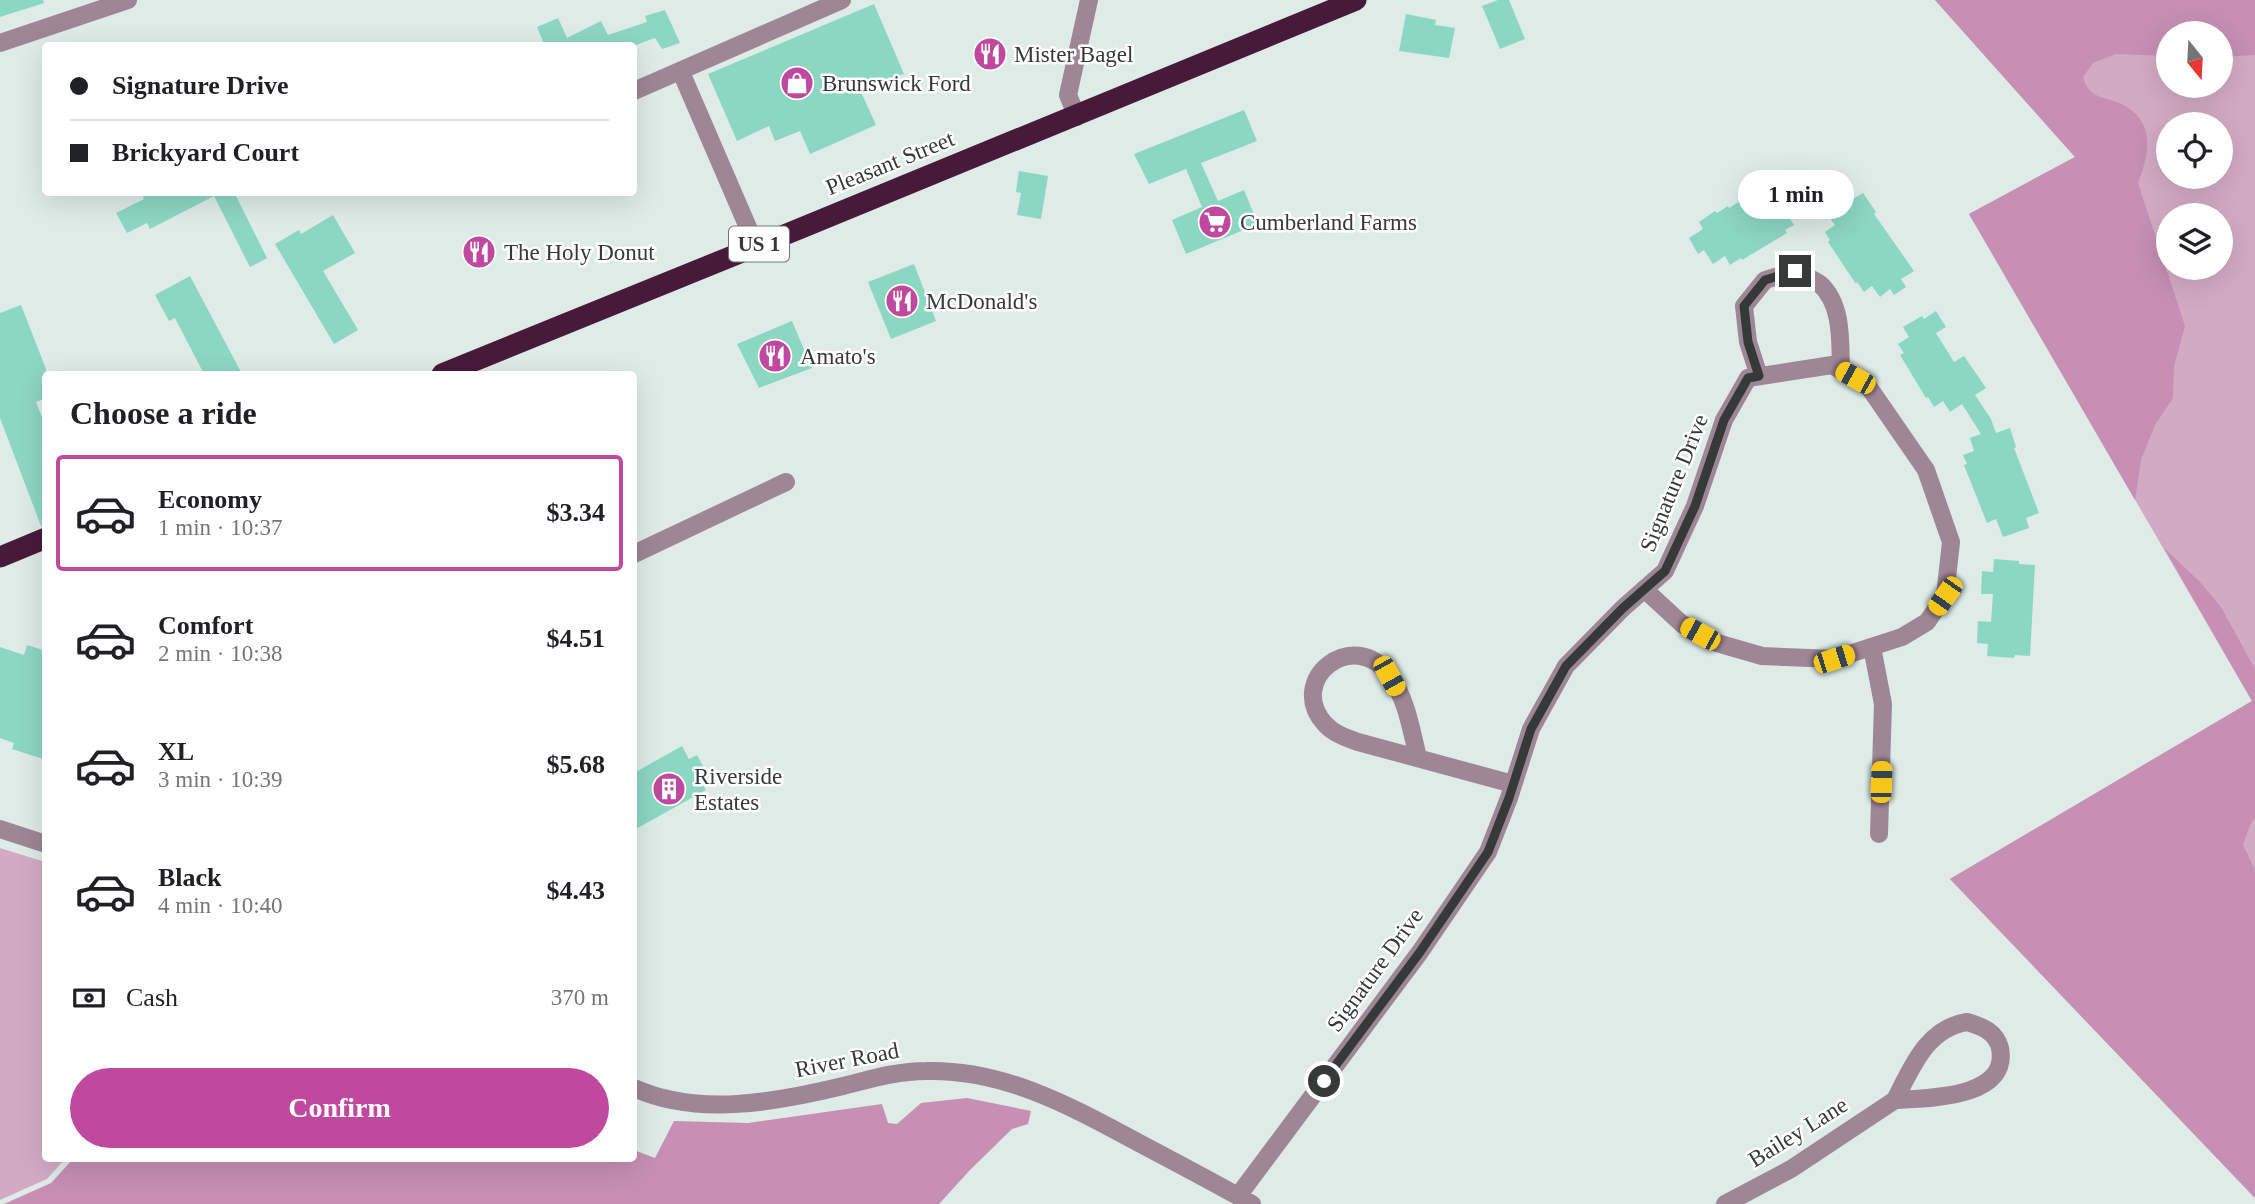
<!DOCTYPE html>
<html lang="en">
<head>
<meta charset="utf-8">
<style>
  :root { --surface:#fff; --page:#f2f2f2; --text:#202124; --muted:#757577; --line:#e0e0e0; --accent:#c049a0 }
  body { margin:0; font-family:"Times New Roman",serif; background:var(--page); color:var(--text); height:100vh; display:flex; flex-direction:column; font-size:26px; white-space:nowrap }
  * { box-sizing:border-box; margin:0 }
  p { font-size:23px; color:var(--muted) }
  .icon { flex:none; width:38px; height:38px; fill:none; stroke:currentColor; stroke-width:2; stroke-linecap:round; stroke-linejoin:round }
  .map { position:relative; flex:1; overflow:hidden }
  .panel { position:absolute; left:42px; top:371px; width:595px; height:791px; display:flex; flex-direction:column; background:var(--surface); border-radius:7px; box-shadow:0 7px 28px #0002 }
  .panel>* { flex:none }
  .hud { position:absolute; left:42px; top:42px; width:595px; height:154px; border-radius:7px; box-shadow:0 7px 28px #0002; display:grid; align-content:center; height:154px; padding:0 28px; background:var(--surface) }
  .needle { width:46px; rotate:162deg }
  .buttons { position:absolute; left:2156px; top:21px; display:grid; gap:14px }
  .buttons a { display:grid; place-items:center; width:77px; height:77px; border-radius:50%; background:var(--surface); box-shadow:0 7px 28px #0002; font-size:35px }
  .end { position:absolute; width:32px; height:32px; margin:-16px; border:9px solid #353a39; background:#fff; box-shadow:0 0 0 4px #fff }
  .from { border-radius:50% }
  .bubble { position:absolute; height:49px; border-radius:24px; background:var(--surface); box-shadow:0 7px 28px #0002; font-size:23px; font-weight:700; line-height:49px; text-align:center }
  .car { position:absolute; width:21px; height:42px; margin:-21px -10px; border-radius:9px; box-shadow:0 0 5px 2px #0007; background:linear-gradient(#f5c518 24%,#345 0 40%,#f5c518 0 76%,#345 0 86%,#f5c518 0) }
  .hud b { display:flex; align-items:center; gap:24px; height:66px; font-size:26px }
  .hud b+b { border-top:2px solid var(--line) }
  .hud i { width:18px; height:18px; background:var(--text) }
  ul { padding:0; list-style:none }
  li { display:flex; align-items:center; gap:21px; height:116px; margin:0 14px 10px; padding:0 14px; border:4px solid transparent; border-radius:7px }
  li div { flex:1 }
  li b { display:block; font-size:26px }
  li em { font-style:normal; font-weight:700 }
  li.on { border-color:var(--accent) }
  li>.icon { width:63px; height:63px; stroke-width:1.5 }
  h2 { padding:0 28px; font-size:32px; line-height:84px }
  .pay { display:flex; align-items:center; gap:18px; height:77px; padding:0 28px; font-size:26px }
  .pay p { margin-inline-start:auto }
  .primary-button { display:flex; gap:14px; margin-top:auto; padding:14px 28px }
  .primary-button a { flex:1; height:80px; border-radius:42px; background:var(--accent); color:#fff; font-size:28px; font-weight:700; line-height:80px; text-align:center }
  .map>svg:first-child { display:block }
</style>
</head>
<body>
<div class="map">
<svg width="2255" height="1204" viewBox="0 0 2255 1204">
  <rect width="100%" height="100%" fill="#deebe7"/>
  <path fill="#d3aac4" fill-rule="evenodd" d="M 1935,0 L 2255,0 L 2255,1198 L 1950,879 L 2252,701 L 1969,214 L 2075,157 ZM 2168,33 L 2221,33 L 2221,86 L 2168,86 ZM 2168,124 L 2221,124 L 2221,177 L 2168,177 ZM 2168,215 L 2221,215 L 2221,268 L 2168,268 Z
    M 0,848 L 45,862 L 46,1158 L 65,1159 L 47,1179 L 0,1200 Z"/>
  <path fill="#c68fb3" d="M 1935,0 L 2255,0 L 2255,55 L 2221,57 L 2221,33 L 2168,33 L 2168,56 L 2116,54 L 2093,63 L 2083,77 C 2090,102 2107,95 2125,106 C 2156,124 2149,154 2138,183 L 2185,326 L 2174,366 L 2173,398 L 2155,425 L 2141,460 L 2135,500 L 1969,214 L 2075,157 Z
    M 2164,548 L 2200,582 L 2221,607 L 2255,669 L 2255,817 L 2250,825 L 2243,845 L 2255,870 L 2255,1198 L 1950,879 L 2252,701 Z
    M 967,1098 L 1031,1111 L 1028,1124 L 1012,1129 L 970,1170 L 939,1204 L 4,1204 L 51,1183 L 73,1159 L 634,1158 L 634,1150 L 655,1158 L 674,1121 L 748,1123 L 882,1104 L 888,1123 L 897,1124 L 921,1103 Z"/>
  <path fill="#8cd7c2" d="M 0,0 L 43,0 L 44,3 L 0,17 Z
    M 1498,0 L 1509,0 L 1525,39 L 1500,49 L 1482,6 Z
    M 874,4 L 904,74 L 861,92 L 876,125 L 810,154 L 800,131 L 775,141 L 769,126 L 737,141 L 708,74 Z
    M 665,10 L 680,43 L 662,49 L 655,38 L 633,46 L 545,46 L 537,27 L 558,18 L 567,38 L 601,21 L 608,35 L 647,22 L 645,16 Z
    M 1406,14 L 1436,20 L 1435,25 L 1455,28 L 1449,58 L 1399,51 Z
    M 1244,110 L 1257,141 L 1201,163 L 1218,201 L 1244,190 L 1258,224 L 1186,254 L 1172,220 L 1202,207 L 1186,169 L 1149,184 L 1134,154 Z
    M 1019,171 L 1048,176 L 1041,219 L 1017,215 L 1021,193 L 1016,192 Z
    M 1775,177 L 1782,188 L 1784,186 L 1799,209 L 1788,216 L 1794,225 L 1785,230 L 1787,233 L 1742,260 L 1741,258 L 1730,265 L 1725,256 L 1713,264 L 1704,250 L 1698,254 L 1689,238 L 1703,229 L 1699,222 L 1715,211 L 1717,213 L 1728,206 L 1729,208 L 1764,186 L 1763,185 Z
    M 141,192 L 234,192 L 267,258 L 250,267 L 214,196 L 150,229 L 147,223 L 127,233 L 116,213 L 144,199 Z
    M 1863,193 L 1876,212 L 1874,214 L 1914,271 L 1901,279 L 1906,287 L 1894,295 L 1890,289 L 1880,297 L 1872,286 L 1864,292 L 1857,282 L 1856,284 L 1828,242 L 1830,240 L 1825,232 L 1835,225 L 1827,214 Z
    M 333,215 L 355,253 L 323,271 L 358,330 L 334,344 L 275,244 L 299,230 L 301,234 Z
    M 914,264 L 936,321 L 891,339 L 868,282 Z
    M 190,276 L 242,374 L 204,374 L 175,318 L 169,321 L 155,295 Z
    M 21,305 L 46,369 L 46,398 L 36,402 L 46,427 L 46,525 L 41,526 L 0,418 L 0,313 Z
    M 1936,311 L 1946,327 L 1936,333 L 1954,362 L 1964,356 L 1986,388 L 1975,395 L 1991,419 L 1996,433 L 2010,428 L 2016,447 L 2014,448 L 2039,513 L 2026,518 L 2029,528 L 2003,537 L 1996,519 L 1987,523 L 1964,465 L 1967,464 L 1963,455 L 1974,451 L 1970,438 L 1981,434 L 1962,404 L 1950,412 L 1943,401 L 1934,407 L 1928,397 L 1926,398 L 1900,355 L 1904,353 L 1898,344 L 1909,337 L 1903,327 L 1922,316 L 1924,319 Z
    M 792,321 L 812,368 L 759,388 L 737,344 Z
    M 1994,559 L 2019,561 L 2019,564 L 2035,565 L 2030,656 L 2015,655 L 2014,658 L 1987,656 L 1988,644 L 1977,643 L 1978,621 L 1991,622 L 1993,594 L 1981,594 L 1982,571 L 1993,572 Z
    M 27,645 L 46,651 L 46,760 L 12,749 L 14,743 L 0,738 L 0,647 L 24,655 Z
    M 682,746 L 689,759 L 697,755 L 708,775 L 700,779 L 706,790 L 634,830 L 634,773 Z"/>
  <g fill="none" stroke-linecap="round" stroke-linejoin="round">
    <path stroke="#9e8695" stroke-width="18" d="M 0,43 L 128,0
      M 681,72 L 756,246
      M 634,91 L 842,0
      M 1077,117 L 1068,95 L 1089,0
      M 1759,376 L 1748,342 L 1744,306 L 1765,280 L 1795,271 C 1803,275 1813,279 1820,284 C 1843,305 1840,342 1841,370
      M 634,554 L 786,482
      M 1872,647 L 1883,704 L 1879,834
      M 1418,757 C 1411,730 1407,700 1390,676 C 1354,625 1285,680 1325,724 C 1334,734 1347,738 1358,742 L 1513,784
      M 0,829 L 46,844
      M 1967,1022 C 1982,1026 1996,1032 2000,1048 C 2010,1099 1926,1098 1895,1100 C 1912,1067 1927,1028 1967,1022 Z
      M 634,1088 C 698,1117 777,1102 843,1086 C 871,1079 897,1071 926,1071 C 1005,1069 1072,1107 1139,1143 C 1177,1163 1215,1183 1252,1204
      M 1238,1196 L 1420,952 L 1488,852 L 1509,798 L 1531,729 L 1566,666 L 1623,608 L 1665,571 L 1695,506 L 1724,420 L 1748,378 L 1832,365 L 1868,386 L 1926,470 L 1951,542 L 1945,596 L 1927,622 L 1902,637 L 1834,659 L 1762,656 L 1717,643 L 1682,624 L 1644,589
      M 1725,1204 L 1791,1169 L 1895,1100"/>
    <path stroke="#471a3a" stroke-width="21" d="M 442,374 C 747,250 1052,127 1356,0
      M 0,557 L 46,538"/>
  </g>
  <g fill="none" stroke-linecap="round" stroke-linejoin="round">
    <path stroke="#353a39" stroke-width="9" d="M 1324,1081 L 1420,952 L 1488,852 L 1509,798 L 1531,729 L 1566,666 L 1623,608 L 1665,571 L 1695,506 L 1724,420 L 1748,378 L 1759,376 L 1748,342 L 1744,306 L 1765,280 L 1795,271"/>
  </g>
  <defs>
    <symbol id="restaurant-disc" viewBox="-11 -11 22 22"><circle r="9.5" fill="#c049a0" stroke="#fff"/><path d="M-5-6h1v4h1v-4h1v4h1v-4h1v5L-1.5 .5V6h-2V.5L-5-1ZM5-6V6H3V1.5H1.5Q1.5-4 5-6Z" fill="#fff"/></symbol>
    <symbol id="shop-disc" viewBox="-11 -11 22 22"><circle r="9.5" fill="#c049a0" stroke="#fff"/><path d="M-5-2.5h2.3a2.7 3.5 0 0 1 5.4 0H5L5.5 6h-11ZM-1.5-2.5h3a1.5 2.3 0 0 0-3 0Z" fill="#fff"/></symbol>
    <symbol id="supermarket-disc" viewBox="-11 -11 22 22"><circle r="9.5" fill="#c049a0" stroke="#fff"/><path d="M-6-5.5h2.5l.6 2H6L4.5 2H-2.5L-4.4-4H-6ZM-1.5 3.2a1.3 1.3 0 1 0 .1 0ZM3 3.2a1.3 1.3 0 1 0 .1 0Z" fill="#fff"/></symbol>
    <symbol id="building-disc" viewBox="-11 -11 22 22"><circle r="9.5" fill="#c049a0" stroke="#fff"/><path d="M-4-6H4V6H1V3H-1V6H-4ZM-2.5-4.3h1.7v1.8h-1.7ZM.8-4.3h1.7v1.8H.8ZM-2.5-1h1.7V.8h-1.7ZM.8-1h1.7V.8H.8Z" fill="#fff"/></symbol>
  </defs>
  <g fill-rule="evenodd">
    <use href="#restaurant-disc" x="971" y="35" width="38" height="38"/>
    <use href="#shop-disc" x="778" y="64" width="38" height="38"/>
    <use href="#supermarket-disc" x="1196" y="203" width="38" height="38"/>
    <use href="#restaurant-disc" x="460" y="233" width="38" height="38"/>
    <use href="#restaurant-disc" x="883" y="282" width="38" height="38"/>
    <use href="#restaurant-disc" x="756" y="337" width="38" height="38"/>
    <use href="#building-disc" x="650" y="770" width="38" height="38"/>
  </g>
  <g text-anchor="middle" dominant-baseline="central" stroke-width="5" stroke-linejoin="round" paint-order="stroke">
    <rect fill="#fff" stroke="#727574" stroke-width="2" x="729" y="226.5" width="60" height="35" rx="5"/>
    <g font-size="21" font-weight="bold" fill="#353a39">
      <text x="759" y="244">US 1</text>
    </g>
    <g font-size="23" fill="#353a39" stroke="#fff" text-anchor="start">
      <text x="1014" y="54">Mister Bagel</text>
      <text x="822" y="83">Brunswick Ford</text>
      <text x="1240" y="222">Cumberland Farms</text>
      <text x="504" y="252">The Holy Donut</text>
      <text x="926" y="301">McDonald's</text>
      <text x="800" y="356">Amato's</text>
      <text x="694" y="776">Riverside<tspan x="694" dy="26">Estates</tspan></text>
    </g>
    <g font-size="23" fill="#353a39" stroke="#fff">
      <text transform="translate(890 163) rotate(-22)">Pleasant Street</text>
      <text transform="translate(1674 483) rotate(-68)">Signature Drive</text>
      <text transform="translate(1375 970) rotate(-54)">Signature Drive</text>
      <text transform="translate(847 1060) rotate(-11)">River Road</text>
      <text transform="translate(1798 1132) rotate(-32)">Bailey Lane</text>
    </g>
  </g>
</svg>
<div class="buttons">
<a><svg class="needle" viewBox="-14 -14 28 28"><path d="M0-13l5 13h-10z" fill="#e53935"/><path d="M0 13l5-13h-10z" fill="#757577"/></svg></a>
<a><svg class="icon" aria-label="locate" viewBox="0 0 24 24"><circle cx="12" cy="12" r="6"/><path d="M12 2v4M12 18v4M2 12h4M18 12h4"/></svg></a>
<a><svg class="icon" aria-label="layers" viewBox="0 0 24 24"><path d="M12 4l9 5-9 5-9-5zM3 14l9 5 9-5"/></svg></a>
</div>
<i class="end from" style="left:1324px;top:1081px"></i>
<i class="end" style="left:1795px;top:271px"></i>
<div class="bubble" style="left:1738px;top:170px;width:116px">1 min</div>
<i class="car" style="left:1855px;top:378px;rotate:299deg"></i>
<i class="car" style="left:1945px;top:596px;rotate:215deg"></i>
<i class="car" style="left:1700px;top:634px;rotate:299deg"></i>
<i class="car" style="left:1834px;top:659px;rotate:72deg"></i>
<i class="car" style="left:1389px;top:676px;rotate:151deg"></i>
<i class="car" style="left:1881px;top:782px;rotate:2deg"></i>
<div class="hud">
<b><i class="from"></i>Signature Drive</b>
<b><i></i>Brickyard Court</b>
</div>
<section class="panel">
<h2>Choose a ride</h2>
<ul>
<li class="on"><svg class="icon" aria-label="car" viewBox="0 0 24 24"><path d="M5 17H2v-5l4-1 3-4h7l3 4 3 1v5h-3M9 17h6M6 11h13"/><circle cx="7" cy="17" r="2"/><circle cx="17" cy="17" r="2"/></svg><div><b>Economy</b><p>1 min · 10:37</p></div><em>$3.34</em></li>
<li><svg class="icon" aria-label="car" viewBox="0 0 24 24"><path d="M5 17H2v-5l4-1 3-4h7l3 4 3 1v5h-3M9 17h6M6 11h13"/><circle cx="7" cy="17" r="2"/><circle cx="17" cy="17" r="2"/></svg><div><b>Comfort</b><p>2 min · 10:38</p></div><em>$4.51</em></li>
<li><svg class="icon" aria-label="car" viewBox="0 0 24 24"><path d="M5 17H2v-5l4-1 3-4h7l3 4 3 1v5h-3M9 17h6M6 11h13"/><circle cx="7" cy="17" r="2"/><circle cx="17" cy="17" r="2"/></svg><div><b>XL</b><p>3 min · 10:39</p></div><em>$5.68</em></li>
<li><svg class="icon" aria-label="car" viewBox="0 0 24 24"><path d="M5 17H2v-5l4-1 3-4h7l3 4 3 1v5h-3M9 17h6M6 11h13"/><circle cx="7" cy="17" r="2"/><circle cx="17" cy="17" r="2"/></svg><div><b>Black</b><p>4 min · 10:40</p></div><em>$4.43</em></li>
</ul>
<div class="pay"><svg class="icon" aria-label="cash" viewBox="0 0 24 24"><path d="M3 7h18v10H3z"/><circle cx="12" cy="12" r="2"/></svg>Cash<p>370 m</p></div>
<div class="primary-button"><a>Confirm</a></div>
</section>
</div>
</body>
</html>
